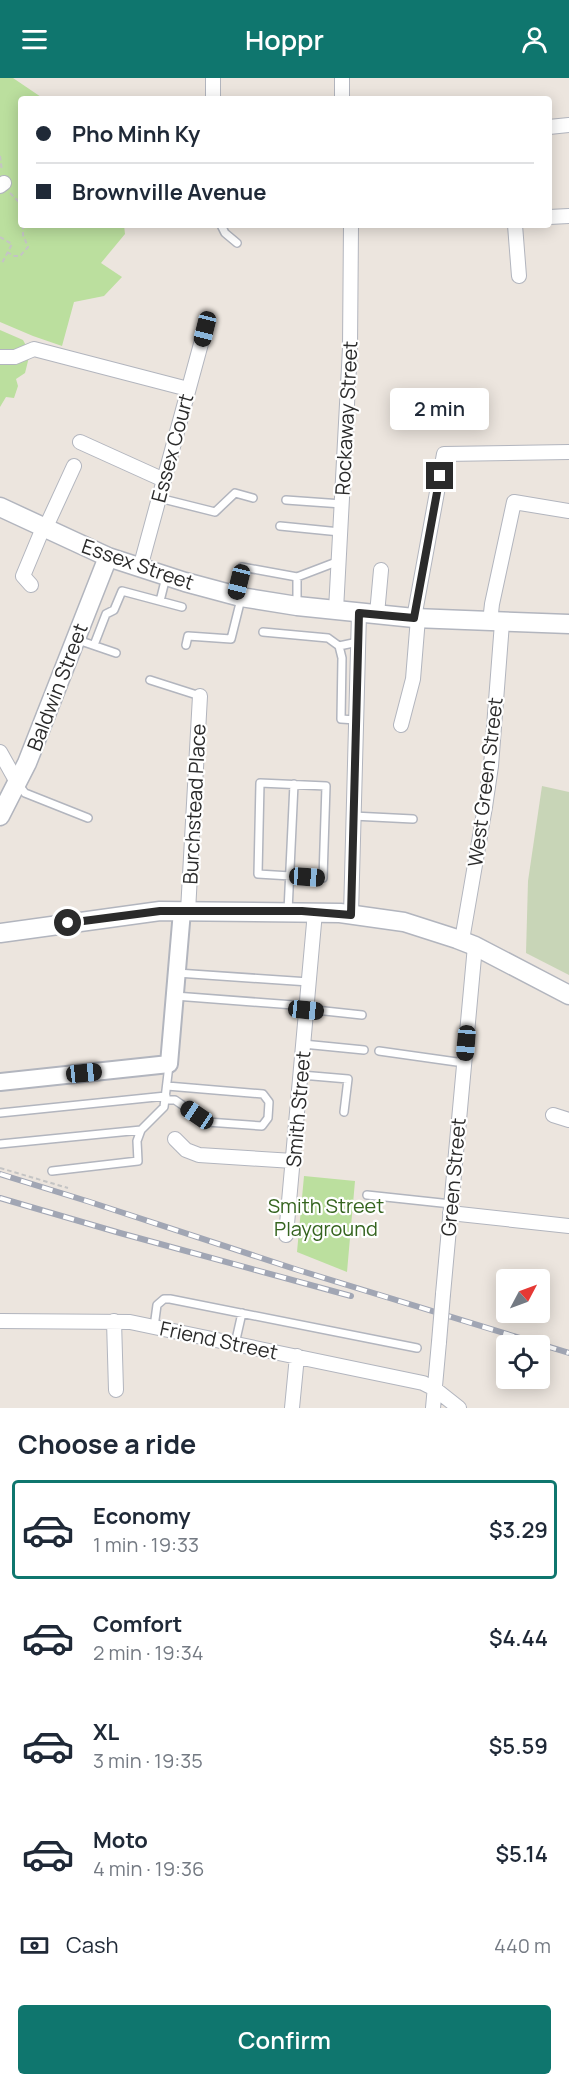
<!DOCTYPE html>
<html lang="en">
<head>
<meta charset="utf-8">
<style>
  :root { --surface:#fff; --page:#f6f6f7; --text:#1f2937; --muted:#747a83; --line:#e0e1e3; --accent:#0f766e }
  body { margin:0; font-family:Manrope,sans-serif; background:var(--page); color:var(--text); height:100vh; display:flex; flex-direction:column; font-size:22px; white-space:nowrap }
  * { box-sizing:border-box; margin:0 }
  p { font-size:20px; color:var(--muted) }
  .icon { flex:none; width:33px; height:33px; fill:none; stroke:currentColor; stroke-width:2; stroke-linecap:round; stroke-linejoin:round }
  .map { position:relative; height:1330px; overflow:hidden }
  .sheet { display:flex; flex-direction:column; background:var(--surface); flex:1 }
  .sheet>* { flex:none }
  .banner { position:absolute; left:18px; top:18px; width:534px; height:132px; border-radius:6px; box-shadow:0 3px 15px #0003; display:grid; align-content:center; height:132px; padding:0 18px; background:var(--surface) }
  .needle { width:39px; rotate:49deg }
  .tools { position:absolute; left:496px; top:1191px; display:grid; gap:12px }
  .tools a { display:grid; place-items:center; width:54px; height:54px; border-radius:6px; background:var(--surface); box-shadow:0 3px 15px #0003; font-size:30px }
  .end { position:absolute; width:27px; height:27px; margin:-14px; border:8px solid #2b2b2b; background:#fff; box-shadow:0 0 0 3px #fff }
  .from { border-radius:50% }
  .bubble { position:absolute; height:42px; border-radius:6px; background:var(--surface); box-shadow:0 3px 15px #0003; font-size:20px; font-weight:600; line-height:42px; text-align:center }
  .car { position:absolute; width:18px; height:36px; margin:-18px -9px; border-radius:8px; box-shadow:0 0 4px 2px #0007; background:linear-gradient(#222 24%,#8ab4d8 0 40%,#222 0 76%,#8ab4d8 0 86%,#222 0) }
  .banner b { display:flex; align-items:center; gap:21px; height:57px; font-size:22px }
  .banner b+b { border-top:2px solid var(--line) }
  .banner i { width:15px; height:15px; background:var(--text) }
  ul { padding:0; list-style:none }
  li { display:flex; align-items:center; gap:18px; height:99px; margin:0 12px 9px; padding:0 6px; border:3px solid transparent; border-radius:6px }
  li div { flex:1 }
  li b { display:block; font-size:22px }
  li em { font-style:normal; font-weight:600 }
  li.selected { border-color:var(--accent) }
  li>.icon { width:54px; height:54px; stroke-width:1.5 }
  h2 { padding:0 18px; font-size:27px; line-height:72px }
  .pay { display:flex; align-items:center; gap:15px; height:66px; padding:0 18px; font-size:22px }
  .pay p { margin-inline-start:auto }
  .action { display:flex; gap:12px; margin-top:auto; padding:12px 18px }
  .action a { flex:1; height:69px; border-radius:6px; background:var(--accent); color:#fff; font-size:24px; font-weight:600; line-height:69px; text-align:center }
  header { display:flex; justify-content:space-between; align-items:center; height:78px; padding:0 18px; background:var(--accent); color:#fff; font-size:27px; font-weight:600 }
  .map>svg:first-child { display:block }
</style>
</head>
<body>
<header><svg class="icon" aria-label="menu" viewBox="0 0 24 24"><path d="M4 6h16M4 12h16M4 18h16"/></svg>Hoppr<svg class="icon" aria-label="person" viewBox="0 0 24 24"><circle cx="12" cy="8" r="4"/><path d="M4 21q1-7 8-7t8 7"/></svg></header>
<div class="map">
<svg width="569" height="1330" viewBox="0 0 569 1330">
  <rect width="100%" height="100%" fill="#ece5de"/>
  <path fill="#bbdf9e" d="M 0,0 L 13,0 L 44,21 L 21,21 L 21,147 L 124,147 L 125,156 L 101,185 L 122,199 L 104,218 L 74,224 L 62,268 L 33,258 L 0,244 Z
    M 0,252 L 23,262 L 30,275 L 25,295 L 16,301 L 18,308 L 14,320 L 6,319 L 0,329 Z
    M 304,1098 L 355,1103 L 347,1194 L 297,1174 Z"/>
  <path fill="#c8d5b7" d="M 542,708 L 569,714 L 569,897 L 526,875 L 528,803 Z"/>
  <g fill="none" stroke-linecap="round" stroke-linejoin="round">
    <defs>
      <path id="service" d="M 221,147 L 225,155 L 237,165
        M 159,420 L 215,434 L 235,415 L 253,420
        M 286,422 L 342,426
        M 280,448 L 340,454
        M 235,517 L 242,489 L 297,499 L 339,483
        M 160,523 L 166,499
        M 297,526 L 297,499
        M 263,554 L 328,560 L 339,568 L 358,564
        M 78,562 L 116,575
        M 94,567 L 106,536 L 114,532 L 122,513 L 182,529
        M 186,567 L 188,558 L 231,561 L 241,521
        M 339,568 L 342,580 L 341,641 L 356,642
        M 150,602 L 200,618
        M 260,705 L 326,708 L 323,800 L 258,796 Z
        M 18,706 L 25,715 L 88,740
        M 353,738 L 413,741
        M 288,833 L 294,706
        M 177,895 L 309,904
        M 175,918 L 307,928
        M 306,931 L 362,937
        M 303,966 L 364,972
        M 379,973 L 464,985
        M 301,997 L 348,1001 L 344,1034
        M 165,1022 L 175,1022 L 207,1044 L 262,1048 L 268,1040 L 269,1024 L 263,1016 L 167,1008
        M 0,1035 L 166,1018
        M 0,1066 L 141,1052 L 164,1029 L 169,987
        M 52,1093 L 138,1083 L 137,1063 L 141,1052
        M 367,1117 L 451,1126
        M 154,1249 L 157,1227 L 164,1221 L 170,1221 L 417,1270
        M 235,1266 L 242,1235"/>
      <path id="minor" d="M 342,0 L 342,21
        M 213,21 L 213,0
        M 549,49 L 569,47
        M 0,108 L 4,105
        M 549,139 L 569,138
        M 515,147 L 519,198
        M 0,279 L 15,279 L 34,271 L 188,311
        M 80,364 L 164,402
        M 45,451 L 74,388
        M 140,490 L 205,251
        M 31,507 L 23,498 L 43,450
        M 336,532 L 350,270 L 351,147
        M 377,536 L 381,492
        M 414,540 L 444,376 L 569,374
        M 490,544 L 492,526 L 514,424 L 569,433
        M 401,647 L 413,601 L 418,540
        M 0,674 L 18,706
        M 188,833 L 200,618
        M 351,837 L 359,535
        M 462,862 L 485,729 L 491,688 L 502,545
        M 553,1037 L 569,1042
        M 175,1061 L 186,1072 L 199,1077 L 293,1083
        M 450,1135 L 569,1148
        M 286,1157 L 315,834
        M 443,1216 L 475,868
        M 0,1243 L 130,1244 L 423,1305 L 435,1311 L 459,1330
        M 114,1243 L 116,1312
        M 292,1330 L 297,1278
        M 433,1330 L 439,1264"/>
      <path id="tertiary" d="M 0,1004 L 169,986 L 182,833"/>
      <path id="secondary" d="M 0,429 L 108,479 L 185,504 L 241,519 L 297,528 L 414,540 L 569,546
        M 0,738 L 27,685 L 108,479
        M 0,855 L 160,833 L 340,835 L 404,844 L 457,861 L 475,868 L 569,917"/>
    </defs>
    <use href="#service" stroke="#b2b5be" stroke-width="10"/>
    <use href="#minor" stroke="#b2b5be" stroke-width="16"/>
    <use href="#tertiary" stroke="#b2b5be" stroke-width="20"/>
    <use href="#secondary" stroke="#b2b5be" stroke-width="21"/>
    <path stroke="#c4c4c4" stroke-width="2" stroke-dasharray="4.5 3" stroke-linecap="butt" d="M 0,78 L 2,93
      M 10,115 L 21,126
      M 0,159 L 12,166 L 2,185 L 0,184
      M 7,174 L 14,178 L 20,178 L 28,169 L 23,157 L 23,147
      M 0,1090 L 68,1110"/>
    <use href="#service" stroke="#fff" stroke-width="7"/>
    <use href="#minor" stroke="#fff" stroke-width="14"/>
    <use href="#tertiary" stroke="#fff" stroke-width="16"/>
    <use href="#secondary" stroke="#fff" stroke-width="18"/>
    <defs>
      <path id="rail" d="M 0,1096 L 90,1124 L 298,1192 L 569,1275
        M 0,1120 L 120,1155 L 351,1218"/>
    </defs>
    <use href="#rail" stroke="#a1a6b4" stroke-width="6"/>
    <use href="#rail" stroke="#fff" stroke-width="4" stroke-dasharray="11" stroke-linecap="butt"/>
    <defs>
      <path id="minor-bridge" d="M 439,1264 L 443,1216"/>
    </defs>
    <use href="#minor-bridge" stroke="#b2b5be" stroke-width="16" stroke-linecap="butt"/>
    <use href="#minor-bridge" stroke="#fff" stroke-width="14"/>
  </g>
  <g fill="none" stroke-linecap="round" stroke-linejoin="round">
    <path stroke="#2b2b2b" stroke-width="8" d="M 68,845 L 160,833 L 302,833 L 351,837 L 359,535 L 414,540 L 440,398"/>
  </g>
  <g text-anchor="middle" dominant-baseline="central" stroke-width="4.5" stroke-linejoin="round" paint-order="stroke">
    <g font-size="20" fill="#2b2b2b" stroke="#fff">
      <text transform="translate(346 340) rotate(-87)">Rockaway Street</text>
      <text transform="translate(172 370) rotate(-75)">Essex Court</text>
      <text transform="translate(138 486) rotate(19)">Essex Street</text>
      <text transform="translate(57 609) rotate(-69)">Baldwin Street</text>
      <text transform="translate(485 704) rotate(-83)">West Green Street</text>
      <text transform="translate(194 726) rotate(-87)">Burchstead Place</text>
      <text transform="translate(298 1031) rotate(-85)">Smith Street</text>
      <text transform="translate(453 1099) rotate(-85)">Green Street</text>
      <text transform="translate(219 1262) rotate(12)">Friend Street</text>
    </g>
    <g font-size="20" fill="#35641f" stroke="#fff">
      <text x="326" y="1127">Smith Street<tspan x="326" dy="23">Playground</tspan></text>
    </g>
  </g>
</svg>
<div class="tools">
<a><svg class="needle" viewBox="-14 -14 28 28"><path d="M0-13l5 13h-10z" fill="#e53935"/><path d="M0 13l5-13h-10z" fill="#747a83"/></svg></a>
<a><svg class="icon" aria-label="locate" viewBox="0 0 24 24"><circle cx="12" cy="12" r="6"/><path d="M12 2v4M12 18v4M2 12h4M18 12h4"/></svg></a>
</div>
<i class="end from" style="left:68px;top:845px"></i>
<i class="end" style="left:440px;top:398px"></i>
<div class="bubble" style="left:390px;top:310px;width:99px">2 min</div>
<i class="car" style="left:205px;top:251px;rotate:194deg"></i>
<i class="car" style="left:239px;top:504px;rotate:194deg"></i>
<i class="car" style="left:307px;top:799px;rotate:94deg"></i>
<i class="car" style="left:306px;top:932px;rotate:96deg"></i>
<i class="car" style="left:466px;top:965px;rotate:185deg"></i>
<i class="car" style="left:84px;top:995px;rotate:84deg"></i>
<i class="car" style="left:197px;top:1037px;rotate:304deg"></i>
<div class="banner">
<b><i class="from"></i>Pho Minh Ky</b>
<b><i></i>Brownville Avenue</b>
</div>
</div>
<section class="sheet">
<h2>Choose a ride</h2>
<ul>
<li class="selected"><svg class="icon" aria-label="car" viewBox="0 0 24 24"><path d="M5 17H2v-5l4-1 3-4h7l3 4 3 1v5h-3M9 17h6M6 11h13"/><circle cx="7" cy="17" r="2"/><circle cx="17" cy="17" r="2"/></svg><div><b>Economy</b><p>1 min · 19:33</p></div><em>$3.29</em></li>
<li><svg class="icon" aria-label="car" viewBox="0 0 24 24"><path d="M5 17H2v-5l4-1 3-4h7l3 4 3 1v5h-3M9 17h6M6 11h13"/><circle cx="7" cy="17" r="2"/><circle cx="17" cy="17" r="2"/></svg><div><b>Comfort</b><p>2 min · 19:34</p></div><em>$4.44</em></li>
<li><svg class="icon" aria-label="car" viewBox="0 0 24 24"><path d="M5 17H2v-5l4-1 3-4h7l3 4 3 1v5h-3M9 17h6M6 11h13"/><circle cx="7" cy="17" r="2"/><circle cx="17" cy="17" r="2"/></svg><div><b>XL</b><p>3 min · 19:35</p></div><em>$5.59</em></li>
<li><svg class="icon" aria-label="car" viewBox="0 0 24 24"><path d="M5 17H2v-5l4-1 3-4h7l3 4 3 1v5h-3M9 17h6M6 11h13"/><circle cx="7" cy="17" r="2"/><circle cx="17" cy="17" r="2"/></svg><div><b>Moto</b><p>4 min · 19:36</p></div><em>$5.14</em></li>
</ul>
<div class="pay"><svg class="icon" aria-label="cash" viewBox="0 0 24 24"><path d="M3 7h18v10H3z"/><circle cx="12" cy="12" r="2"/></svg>Cash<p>440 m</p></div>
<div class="action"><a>Confirm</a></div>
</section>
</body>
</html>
